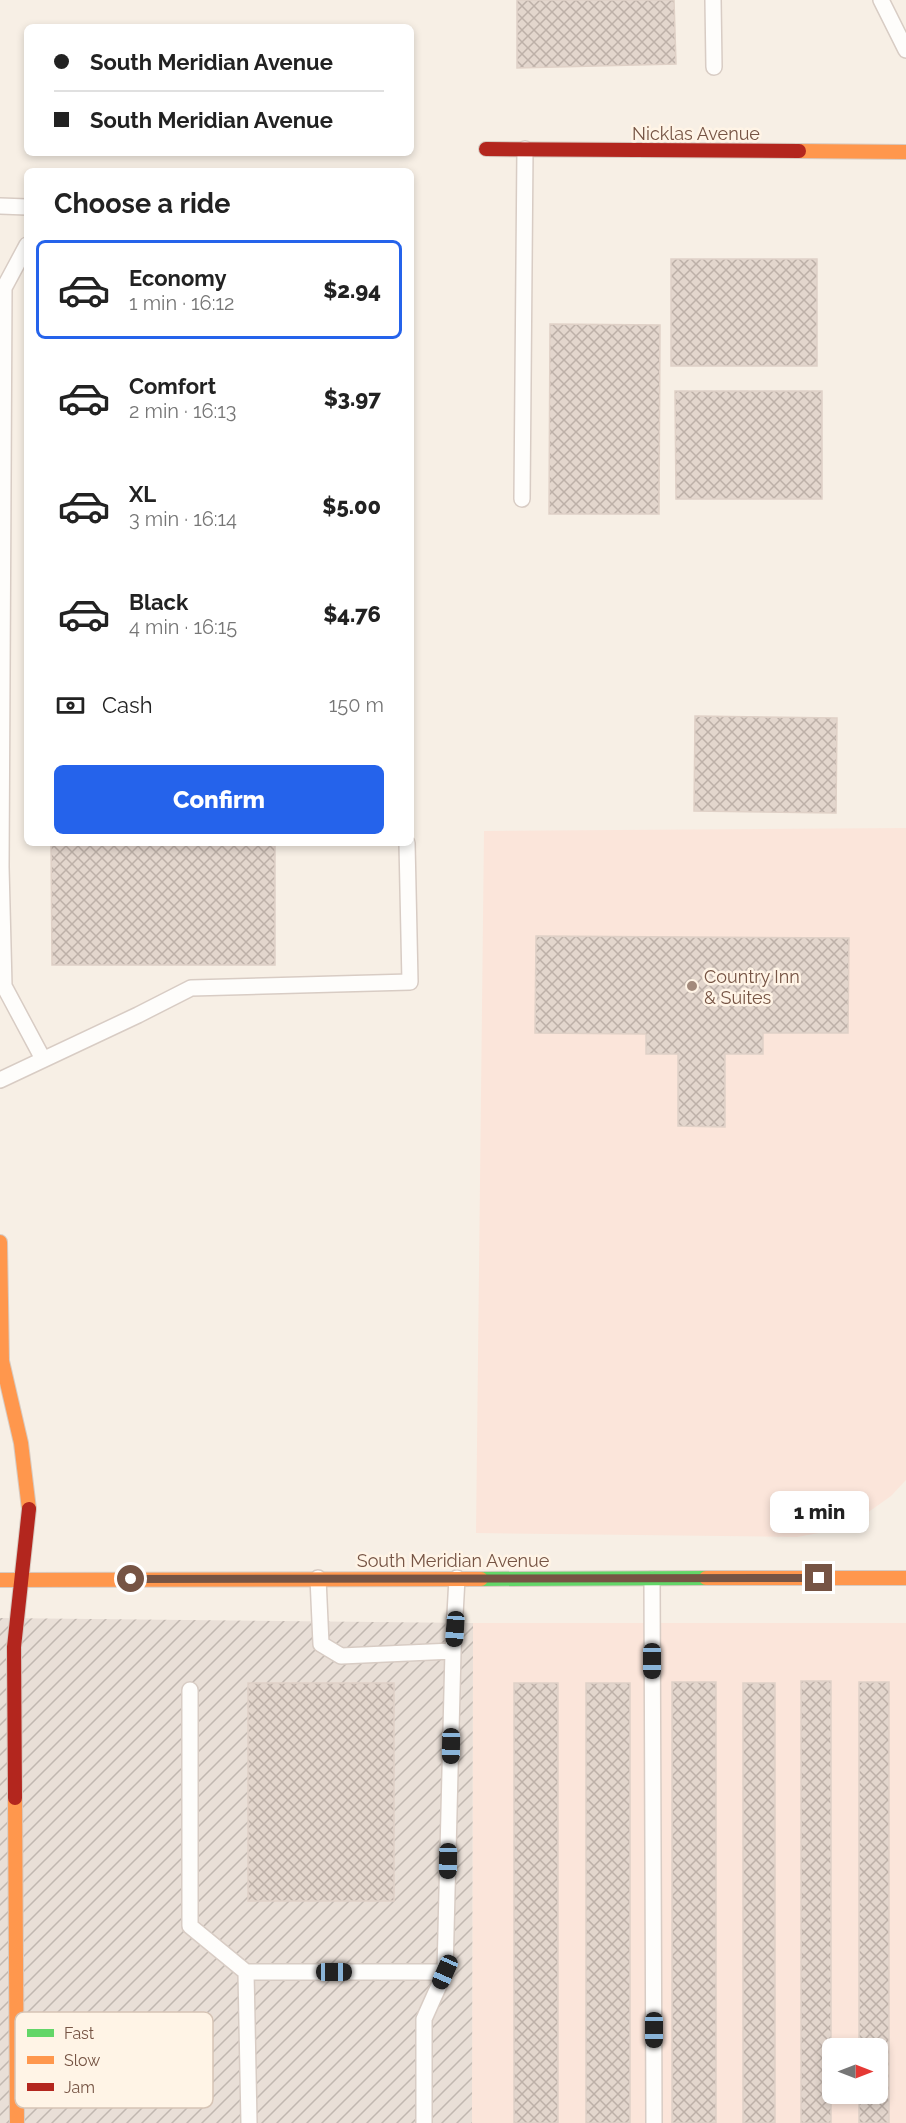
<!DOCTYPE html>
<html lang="en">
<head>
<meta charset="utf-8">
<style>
  :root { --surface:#fff; --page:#f6f6f6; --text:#222; --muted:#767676; --line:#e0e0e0; --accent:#2563eb }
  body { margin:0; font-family:Raleway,sans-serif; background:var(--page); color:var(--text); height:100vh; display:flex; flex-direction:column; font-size:22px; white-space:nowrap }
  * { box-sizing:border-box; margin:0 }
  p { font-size:20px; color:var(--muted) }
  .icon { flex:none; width:33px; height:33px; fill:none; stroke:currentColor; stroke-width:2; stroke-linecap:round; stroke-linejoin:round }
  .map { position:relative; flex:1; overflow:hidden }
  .drawer { position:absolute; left:24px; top:168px; width:390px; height:678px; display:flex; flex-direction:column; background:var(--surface); border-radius:9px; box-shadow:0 3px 9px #0003 }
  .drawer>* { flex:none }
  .banner { position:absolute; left:24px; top:24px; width:390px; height:132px; border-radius:9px; box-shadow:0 3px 9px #0003; display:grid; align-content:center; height:132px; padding:0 30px; background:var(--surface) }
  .needle { width:39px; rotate:90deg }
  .buttons { position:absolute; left:822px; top:2038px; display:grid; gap:12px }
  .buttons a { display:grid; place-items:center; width:66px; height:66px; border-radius:9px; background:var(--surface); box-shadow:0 3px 9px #0003; font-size:30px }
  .end { position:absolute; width:27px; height:27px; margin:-14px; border:8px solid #765444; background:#fff; box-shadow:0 0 0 3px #fff }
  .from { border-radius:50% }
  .bubble { position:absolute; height:42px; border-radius:9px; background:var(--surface); box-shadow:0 3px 9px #0003; font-size:20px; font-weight:800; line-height:42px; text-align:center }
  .car { position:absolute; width:18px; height:36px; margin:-18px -9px; border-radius:8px; box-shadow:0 0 4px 2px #0007; background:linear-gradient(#222 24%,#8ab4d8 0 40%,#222 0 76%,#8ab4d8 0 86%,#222 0) }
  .banner b { display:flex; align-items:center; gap:21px; height:57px; font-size:22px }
  .banner b+b { border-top:2px solid var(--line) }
  .banner i { width:15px; height:15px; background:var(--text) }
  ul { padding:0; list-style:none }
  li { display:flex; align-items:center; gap:18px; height:99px; margin:0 12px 9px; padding:0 18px; border:3px solid transparent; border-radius:9px }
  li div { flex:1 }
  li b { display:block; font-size:22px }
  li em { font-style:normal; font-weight:800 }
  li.selected { border-color:var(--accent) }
  li>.icon { width:54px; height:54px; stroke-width:1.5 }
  h2 { padding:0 30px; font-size:27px; line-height:72px }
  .pay { display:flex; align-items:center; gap:15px; height:66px; padding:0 30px; font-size:22px }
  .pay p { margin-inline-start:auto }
  .button { display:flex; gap:12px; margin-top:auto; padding:12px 30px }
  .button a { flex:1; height:69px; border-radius:9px; background:var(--accent); color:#fff; font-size:24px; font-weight:800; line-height:69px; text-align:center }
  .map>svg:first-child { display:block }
</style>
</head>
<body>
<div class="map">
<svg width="906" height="2123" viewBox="0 0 906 2123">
  <defs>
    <pattern id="industrial-furrows" width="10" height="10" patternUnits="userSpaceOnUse" patternTransform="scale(1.5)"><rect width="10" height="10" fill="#e9dfd7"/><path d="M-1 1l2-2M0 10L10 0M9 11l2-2" fill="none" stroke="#c1b7b0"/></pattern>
    <pattern id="building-cross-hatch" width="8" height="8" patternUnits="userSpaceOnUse" patternTransform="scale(1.5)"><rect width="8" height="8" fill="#e3d6cd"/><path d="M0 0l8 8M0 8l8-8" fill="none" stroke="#bdb0a8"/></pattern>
  </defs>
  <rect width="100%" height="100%" fill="#f7efe5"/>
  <path fill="#fbe5da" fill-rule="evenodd" d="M 906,828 L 906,1480 L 891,1496 L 846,1528 L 797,1537 L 476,1533 L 484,831 Z
    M 473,1623 L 906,1623 L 906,2123 L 472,2123 ZM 832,2049 L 878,2049 L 878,2094 L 832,2094 Z"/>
  <path fill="url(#industrial-furrows)" d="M 0,1618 L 473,1623 L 472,2123 L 0,2123 Z"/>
  <path fill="url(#building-cross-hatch)" stroke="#e0d1c7" stroke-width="1.5" d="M 517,0 L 674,0 L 676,64 L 517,68 Z
    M 671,259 L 817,259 L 817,366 L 671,366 Z
    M 550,324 L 660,325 L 659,514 L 549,514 Z
    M 675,391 L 822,391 L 822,499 L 676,499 Z
    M 695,716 L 837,718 L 836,813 L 694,811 Z
    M 51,843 L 275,843 L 275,965 L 52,965 Z
    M 536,936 L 849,938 L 848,1033 L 763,1033 L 763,1054 L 725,1054 L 725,1127 L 678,1126 L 678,1054 L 646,1054 L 646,1034 L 535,1033 Z
    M 801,1681 L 831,1681 L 831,2123 L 801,2123 Z
    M 672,1682 L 716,1682 L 716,2123 L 672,2123 Z
    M 859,1682 L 889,1682 L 889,2123 L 859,2123 L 859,2094 L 878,2094 L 878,2049 L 859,2049 Z
    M 248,1683 L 394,1683 L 394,1901 L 248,1901 Z
    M 514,1683 L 558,1683 L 558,2123 L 514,2123 Z
    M 586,1683 L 630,1683 L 630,2123 L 586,2123 Z
    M 743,1683 L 775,1683 L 775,2123 L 743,2123 Z"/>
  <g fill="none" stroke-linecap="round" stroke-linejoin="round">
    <defs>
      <path id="lane" d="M 713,0 L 714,67
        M 881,0 L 906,50
        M 0,206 L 27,207
        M 27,245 L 4,288 L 1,867 L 4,986 L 43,1059
        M 522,499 L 525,149
        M 0,1080 L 138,1015 L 191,988 L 410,982 L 407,843
        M 318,1578 L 321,1644 L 341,1656 L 453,1651
        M 652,1579 L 654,2123
        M 190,1690 L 190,1926 L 246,1972 L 249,2123
        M 246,1972 L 445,1972
        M 424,2123 L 424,2019 L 445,1972 L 453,1651 L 457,1578"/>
      <path id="fast" d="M 481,1579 L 706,1578"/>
      <path id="slow" d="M 799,151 L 906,152
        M 0,1242 L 2,1361 L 21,1443 L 29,1509
        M 706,1578 L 906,1578
        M 0,1580 L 481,1579
        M 15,1798 L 17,2123"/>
      <path id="jam" d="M 486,149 L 799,151
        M 15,1798 L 14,1647 L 29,1509"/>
    </defs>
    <use href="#lane" stroke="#d8ccc4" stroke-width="18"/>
    <use href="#fast" stroke="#d7cbc2" stroke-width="16"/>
    <use href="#slow" stroke="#d7cbc2" stroke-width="16"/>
    <use href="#jam" stroke="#d7cbc2" stroke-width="16"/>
    <use href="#lane" stroke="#fefdfb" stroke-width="15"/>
    <use href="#fast" stroke="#63d668" stroke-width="14"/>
    <use href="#slow" stroke="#ff974d" stroke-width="14"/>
    <use href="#jam" stroke="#b3261e" stroke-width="14"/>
  </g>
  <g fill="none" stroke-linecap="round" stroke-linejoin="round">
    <path stroke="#765444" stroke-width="8" d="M 131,1579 L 819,1578"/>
  </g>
  <circle fill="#a38a7c" stroke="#fff4e6" stroke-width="2" cx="692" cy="986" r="6"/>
  <g text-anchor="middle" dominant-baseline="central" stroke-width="5" stroke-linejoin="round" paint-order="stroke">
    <g font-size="18" fill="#765444" stroke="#fff4e6">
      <text x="696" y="133">Nicklas Avenue</text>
      <text x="453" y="1560">South Meridian Avenue</text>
    </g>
    <g font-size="18" fill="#765444" stroke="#fff4e6" text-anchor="start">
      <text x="704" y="976">Country Inn<tspan x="704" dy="21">&amp; Suites</tspan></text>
    </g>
  </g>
  <rect x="15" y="2012" width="198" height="96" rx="9" fill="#fff4e6" stroke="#d6c4b5" stroke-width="1.5"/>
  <rect x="27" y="2029" width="27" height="8" fill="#63d668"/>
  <rect x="27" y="2056" width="27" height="8" fill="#ff974d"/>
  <rect x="27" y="2083" width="27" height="8" fill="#b3261e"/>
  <g font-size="16" fill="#765444">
    <text x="64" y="2039">Fast</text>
    <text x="64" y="2066">Slow</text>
    <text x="64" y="2093">Jam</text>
  </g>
</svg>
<div class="buttons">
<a><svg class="needle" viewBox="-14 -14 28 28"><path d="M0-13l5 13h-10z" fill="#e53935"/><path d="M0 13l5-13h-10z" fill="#767676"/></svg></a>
</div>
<i class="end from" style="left:131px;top:1579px"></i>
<i class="end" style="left:819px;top:1578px"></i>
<div class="bubble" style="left:770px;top:1491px;width:99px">1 min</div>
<i class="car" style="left:455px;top:1629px;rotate:184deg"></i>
<i class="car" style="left:652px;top:1661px;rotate:180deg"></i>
<i class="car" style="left:451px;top:1746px;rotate:181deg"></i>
<i class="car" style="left:448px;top:1861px;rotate:181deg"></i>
<i class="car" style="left:334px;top:1972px;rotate:90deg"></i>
<i class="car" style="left:445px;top:1972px;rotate:204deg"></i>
<i class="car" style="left:654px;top:2030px;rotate:180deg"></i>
<div class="banner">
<b><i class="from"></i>South Meridian Avenue</b>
<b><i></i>South Meridian Avenue</b>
</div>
<section class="drawer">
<h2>Choose a ride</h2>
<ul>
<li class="selected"><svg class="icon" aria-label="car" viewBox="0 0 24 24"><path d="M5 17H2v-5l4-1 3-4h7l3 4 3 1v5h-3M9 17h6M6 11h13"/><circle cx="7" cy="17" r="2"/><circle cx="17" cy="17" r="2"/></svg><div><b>Economy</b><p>1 min · 16:12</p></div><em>$2.94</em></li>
<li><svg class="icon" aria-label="car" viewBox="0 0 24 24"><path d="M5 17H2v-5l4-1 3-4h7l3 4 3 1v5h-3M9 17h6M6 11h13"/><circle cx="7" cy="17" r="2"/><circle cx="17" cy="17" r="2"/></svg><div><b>Comfort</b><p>2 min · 16:13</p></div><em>$3.97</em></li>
<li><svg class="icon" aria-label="car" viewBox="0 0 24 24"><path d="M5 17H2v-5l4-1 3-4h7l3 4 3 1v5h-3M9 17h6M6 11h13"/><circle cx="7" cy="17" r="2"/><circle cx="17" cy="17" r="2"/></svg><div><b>XL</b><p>3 min · 16:14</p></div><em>$5.00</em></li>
<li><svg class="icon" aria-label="car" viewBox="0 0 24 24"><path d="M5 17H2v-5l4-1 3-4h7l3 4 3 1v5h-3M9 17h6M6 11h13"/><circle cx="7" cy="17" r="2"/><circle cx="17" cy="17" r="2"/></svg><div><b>Black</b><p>4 min · 16:15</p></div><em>$4.76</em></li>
</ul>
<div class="pay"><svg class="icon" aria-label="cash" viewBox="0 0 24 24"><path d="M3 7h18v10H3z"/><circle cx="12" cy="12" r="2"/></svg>Cash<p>150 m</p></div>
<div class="button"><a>Confirm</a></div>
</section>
</div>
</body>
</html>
